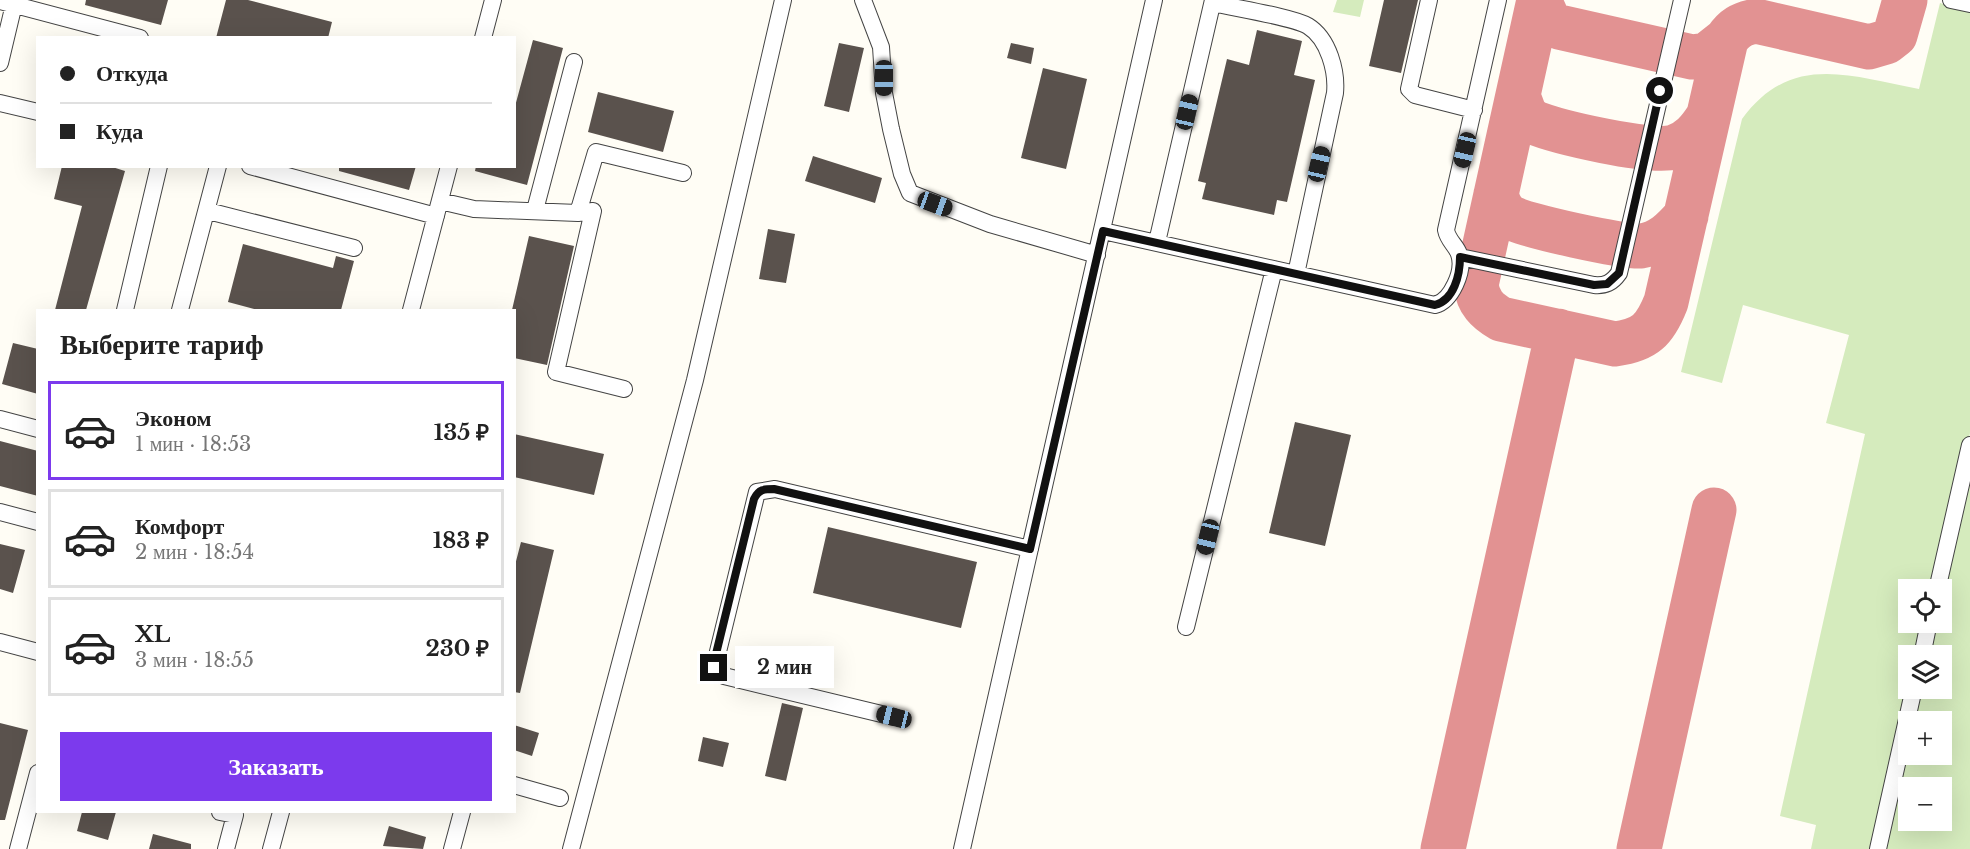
<!DOCTYPE html>
<html lang="ru">
<head>
<meta charset="utf-8">
<style>
  :root { --surface:#fff; --page:#f2f2f2; --text:#222; --muted:#767676; --line:#e0e0e0; --accent:#7c3aed }
  body { margin:0; font-family:"Libre Baskerville",serif; background:var(--page); color:var(--text); height:100vh; display:flex; flex-direction:column; font-size:22px; white-space:nowrap }
  * { box-sizing:border-box; margin:0 }
  p { font-size:20px; color:var(--muted) }
  .icon { flex:none; width:33px; height:33px; fill:none; stroke:currentColor; stroke-width:2; stroke-linecap:round; stroke-linejoin:round }
  .map { position:relative; flex:1; overflow:hidden }
  .drawer { position:absolute; left:36px; top:309px; width:480px; height:504px; display:flex; flex-direction:column; background:var(--surface); border-radius:0px; box-shadow:0 6px 24px #0002 }
  .drawer>* { flex:none }
  .hud { position:absolute; left:36px; top:36px; width:480px; height:132px; border-radius:0px; box-shadow:0 6px 24px #0002; display:grid; align-content:center; height:132px; padding:0 24px; background:var(--surface) }
  .tools { position:absolute; left:1898px; top:579px; display:grid; gap:12px }
  .tools a { display:grid; place-items:center; width:54px; height:54px; border-radius:0px; background:var(--surface); box-shadow:0 6px 24px #0002; font-size:30px }
  .end { position:absolute; width:27px; height:27px; margin:-14px; border:8px solid #111; background:#fff; box-shadow:0 0 0 3px #fff }
  .from { border-radius:50% }
  .bubble { position:absolute; height:42px; border-radius:0px; background:var(--surface); box-shadow:0 6px 24px #0002; font-size:20px; font-weight:700; line-height:42px; text-align:center }
  .car { position:absolute; width:18px; height:36px; margin:-18px -9px; border-radius:8px; box-shadow:0 0 4px 2px #0007; background:linear-gradient(#222 24%,#8ab4d8 0 40%,#222 0 76%,#8ab4d8 0 86%,#222 0) }
  .hud b { display:flex; align-items:center; gap:21px; height:57px; font-size:22px }
  .hud b+b { border-top:2px solid var(--line) }
  .hud i { width:15px; height:15px; background:var(--text) }
  ul { padding:0; list-style:none }
  li { display:flex; align-items:center; gap:18px; height:99px; margin:0 12px 9px; padding:0 12px; border:3px solid var(--line); border-radius:0px }
  li div { flex:1 }
  li b { display:block; font-size:22px }
  li em { font-style:normal; font-weight:700 }
  li.selected { border-color:var(--accent) }
  li>.icon { width:54px; height:54px; stroke-width:1.5 }
  h2 { padding:0 24px; font-size:27px; line-height:72px }
  .cta { display:flex; gap:12px; margin-top:auto; padding:12px 24px }
  .cta a { flex:1; height:69px; border-radius:0px; background:var(--accent); color:#fff; font-size:24px; font-weight:700; line-height:69px; text-align:center }
  .map>svg:first-child { display:block }
</style>
</head>
<body>
<div class="map">
<svg width="1970" height="849" viewBox="0 0 1970 849">
  <rect width="100%" height="100%" fill="#fffdf5"/>
  <path fill="#d5ebbd" fill-rule="evenodd" d="M 1337,0 L 1364,0 L 1360,17 L 1333,12 Z
    M 1940,3 L 1970,12 L 1970,433 L 1935,589 L 1908,590 L 1908,622 L 1927,623 L 1920,655 L 1908,656 L 1908,688 L 1876,849 L 1811,849 L 1816,825 L 1780,816 L 1865,434 L 1826,423 L 1849,335 L 1743,305 L 1722,383 L 1681,372 L 1742,119 C 1791,52 1850,76 1919,89 Z
    M 1970,474 L 1970,849 L 1886,849 L 1908,749 L 1908,754 L 1941,754 L 1941,722 L 1914,721 L 1922,689 L 1941,688 L 1941,656 L 1929,655 L 1937,623 L 1941,622 L 1941,603 ZM 1908,788 L 1941,788 L 1941,820 L 1908,820 Z"/>
  <g fill="none" stroke-linecap="round" stroke-linejoin="round">
    <path stroke="#e29292" stroke-width="45" d="M 1539,0 L 1476,285 C 1478,302 1487,311 1501,319 L 1615,344 C 1645,340 1655,330 1666,302 L 1726,40 C 1734,28 1741,24 1756,21 L 1869,47 L 1886,42 L 1895,35 L 1905,0
      M 1539,0 L 1549,22 L 1559,27 L 1692,57 L 1707,55 L 1726,40
      M 1518,96 L 1525,115 L 1533,122 C 1557,132 1651,154 1674,147 C 1690,142 1699,131 1708,117
      M 1496,194 C 1498,203 1502,212 1510,217 C 1521,225 1627,248 1641,246 C 1661,243 1673,231 1686,216
      M 1443,849 L 1558,331
      M 1639,849 L 1714,510"/>
  </g>
  <path fill="#5a524d" d="M 86,0 L 168,0 L 161,25 L 85,5 Z
    M 226,0 L 248,0 L 332,22 L 328,38 L 216,38 Z
    M 1384,0 L 1418,0 L 1401,73 L 1369,66 Z
    M 1257,30 L 1302,41 L 1294,75 L 1315,80 L 1287,202 L 1277,200 L 1274,215 L 1202,199 L 1206,183 L 1198,181 L 1227,59 L 1249,65 Z
    M 533,40 L 563,48 L 527,185 L 475,171 L 476,166 L 514,166 L 514,110 Z
    M 839,43 L 864,48 L 849,112 L 824,106 Z
    M 1011,43 L 1034,48 L 1031,64 L 1007,58 Z
    M 1043,68 L 1087,79 L 1066,169 L 1021,158 Z
    M 598,92 L 674,111 L 663,152 L 588,132 Z
    M 813,156 L 882,178 L 875,203 L 805,181 Z
    M 62,166 L 109,166 L 125,171 L 86,310 L 55,310 L 82,206 L 54,199 Z
    M 339,166 L 416,166 L 409,190 L 339,171 Z
    M 768,229 L 795,234 L 786,283 L 759,279 Z
    M 529,236 L 574,246 L 547,365 L 514,358 L 512,310 Z
    M 243,244 L 333,268 L 336,256 L 354,261 L 341,310 L 258,310 L 228,302 Z
    M 13,343 L 38,349 L 38,394 L 2,384 Z
    M 1295,422 L 1351,435 L 1325,546 L 1269,533 Z
    M 514,434 L 604,454 L 594,495 L 514,477 Z
    M 0,441 L 38,451 L 38,496 L 0,486 Z
    M 828,527 L 977,562 L 961,628 L 813,593 Z
    M 521,542 L 554,550 L 520,693 L 514,692 L 514,569 Z
    M 0,544 L 25,550 L 13,593 L 0,589 Z
    M 782,703 L 803,708 L 786,781 L 765,776 Z
    M 0,723 L 28,730 L 5,820 L 0,820 Z
    M 514,725 L 539,733 L 532,756 L 514,750 Z
    M 703,737 L 729,743 L 723,767 L 698,761 Z
    M 82,812 L 116,812 L 108,840 L 77,831 Z
    M 389,826 L 426,837 L 423,849 L 383,846 Z
    M 153,834 L 191,844 L 191,849 L 149,849 Z"/>
  <g fill="none" stroke-linecap="round" stroke-linejoin="round">
    <defs>
      <path id="minor" d="M 863,0 L 881,47 L 884,93 L 891,129 L 902,174 L 910,193 L 990,224 L 1097,255
        M 1429,0 L 1409,89 L 1415,95 L 1474,110
        M 1951,0 L 1970,4
        M 0,1 L 140,38
        M 1213,3 C 1234,8 1293,17 1308,26 C 1329,39 1337,72 1335,93 L 1296,274
        M 483,38 L 493,0
        M 0,63 L 15,0
        M 0,103 L 38,112
        M 250,166 L 436,216
        M 440,201 L 474,209 L 578,213 L 593,211 L 556,372 L 624,389
        M 535,210 L 574,62
        M 208,211 L 354,248
        M 578,213 L 596,152 L 683,173
        M 1103,231 L 1435,305 C 1451,301 1465,271 1459,254 C 1456,245 1448,241 1446,230 L 1498,0
        M 1157,242 L 1213,0
        M 1460,257 L 1594,285 C 1605,286 1612,283 1619,273 L 1682,0
        M 125,310 L 159,166
        M 180,310 L 218,166
        M 411,310 L 449,166
        M 0,419 L 38,429
        M 0,512 L 38,522
        M 1937,590 L 1970,445
        M 1186,627 L 1274,269
        M 0,642 L 38,652
        M 1922,656 L 1929,622
        M 894,717 L 724,676 L 714,668 L 757,492 L 775,489 L 1030,549
        M 514,785 L 560,798
        M 220,812 L 235,815 L 226,849
        M 18,849 L 38,773
        M 271,849 L 281,812
        M 452,849 L 462,812
        M 571,849 L 695,380 L 783,0
        M 962,849 L 1154,0
        M 1878,849 L 1914,688"/>
    </defs>
    <use href="#minor" stroke="#444" stroke-width="18"/>
    <use href="#minor" stroke="#fff" stroke-width="16"/>
  </g>
  <g fill="none" stroke-linecap="round" stroke-linejoin="round">
    <path stroke="#111" stroke-width="8" d="M 714,668 L 714,662 L 754,499 C 759,489 764,489 774,489 L 1030,549 L 1103,231 L 1435,305 C 1454,300 1460,275 1460,257 L 1594,285 L 1607,284 L 1619,273 L 1660,91"/>
  </g>
</svg>
<div class="tools">
<a><svg class="icon" aria-label="locate" viewBox="0 0 24 24"><circle cx="12" cy="12" r="6"/><path d="M12 2v4M12 18v4M2 12h4M18 12h4"/></svg></a>
<a><svg class="icon" aria-label="layers" viewBox="0 0 24 24"><path d="M12 4l9 5-9 5-9-5zM3 14l9 5 9-5"/></svg></a>
<a>+</a>
<a>−</a>
</div>
<i class="end from" style="left:1660px;top:91px"></i>
<i class="end" style="left:714px;top:668px"></i>
<div class="bubble" style="left:735px;top:646px;width:99px">2 мин</div>
<i class="car" style="left:884px;top:78px;rotate:180deg"></i>
<i class="car" style="left:1187px;top:112px;rotate:13deg"></i>
<i class="car" style="left:1465px;top:150px;rotate:193deg"></i>
<i class="car" style="left:1319px;top:164px;rotate:13deg"></i>
<i class="car" style="left:935px;top:204px;rotate:110deg"></i>
<i class="car" style="left:1208px;top:537px;rotate:194deg"></i>
<i class="car" style="left:894px;top:717px;rotate:284deg"></i>
<div class="hud">
<b><i class="from"></i>Откуда</b>
<b><i></i>Куда</b>
</div>
<section class="drawer">
<h2>Выберите тариф</h2>
<ul>
<li class="selected"><svg class="icon" aria-label="car" viewBox="0 0 24 24"><path d="M5 17H2v-5l4-1 3-4h7l3 4 3 1v5h-3M9 17h6M6 11h13"/><circle cx="7" cy="17" r="2"/><circle cx="17" cy="17" r="2"/></svg><div><b>Эконом</b><p>1 мин · 18:53</p></div><em>135 ₽</em></li>
<li><svg class="icon" aria-label="car" viewBox="0 0 24 24"><path d="M5 17H2v-5l4-1 3-4h7l3 4 3 1v5h-3M9 17h6M6 11h13"/><circle cx="7" cy="17" r="2"/><circle cx="17" cy="17" r="2"/></svg><div><b>Комфорт</b><p>2 мин · 18:54</p></div><em>183 ₽</em></li>
<li><svg class="icon" aria-label="car" viewBox="0 0 24 24"><path d="M5 17H2v-5l4-1 3-4h7l3 4 3 1v5h-3M9 17h6M6 11h13"/><circle cx="7" cy="17" r="2"/><circle cx="17" cy="17" r="2"/></svg><div><b>XL</b><p>3 мин · 18:55</p></div><em>230 ₽</em></li>
</ul>
<div class="cta"><a>Заказать</a></div>
</section>
</div>
</body>
</html>
